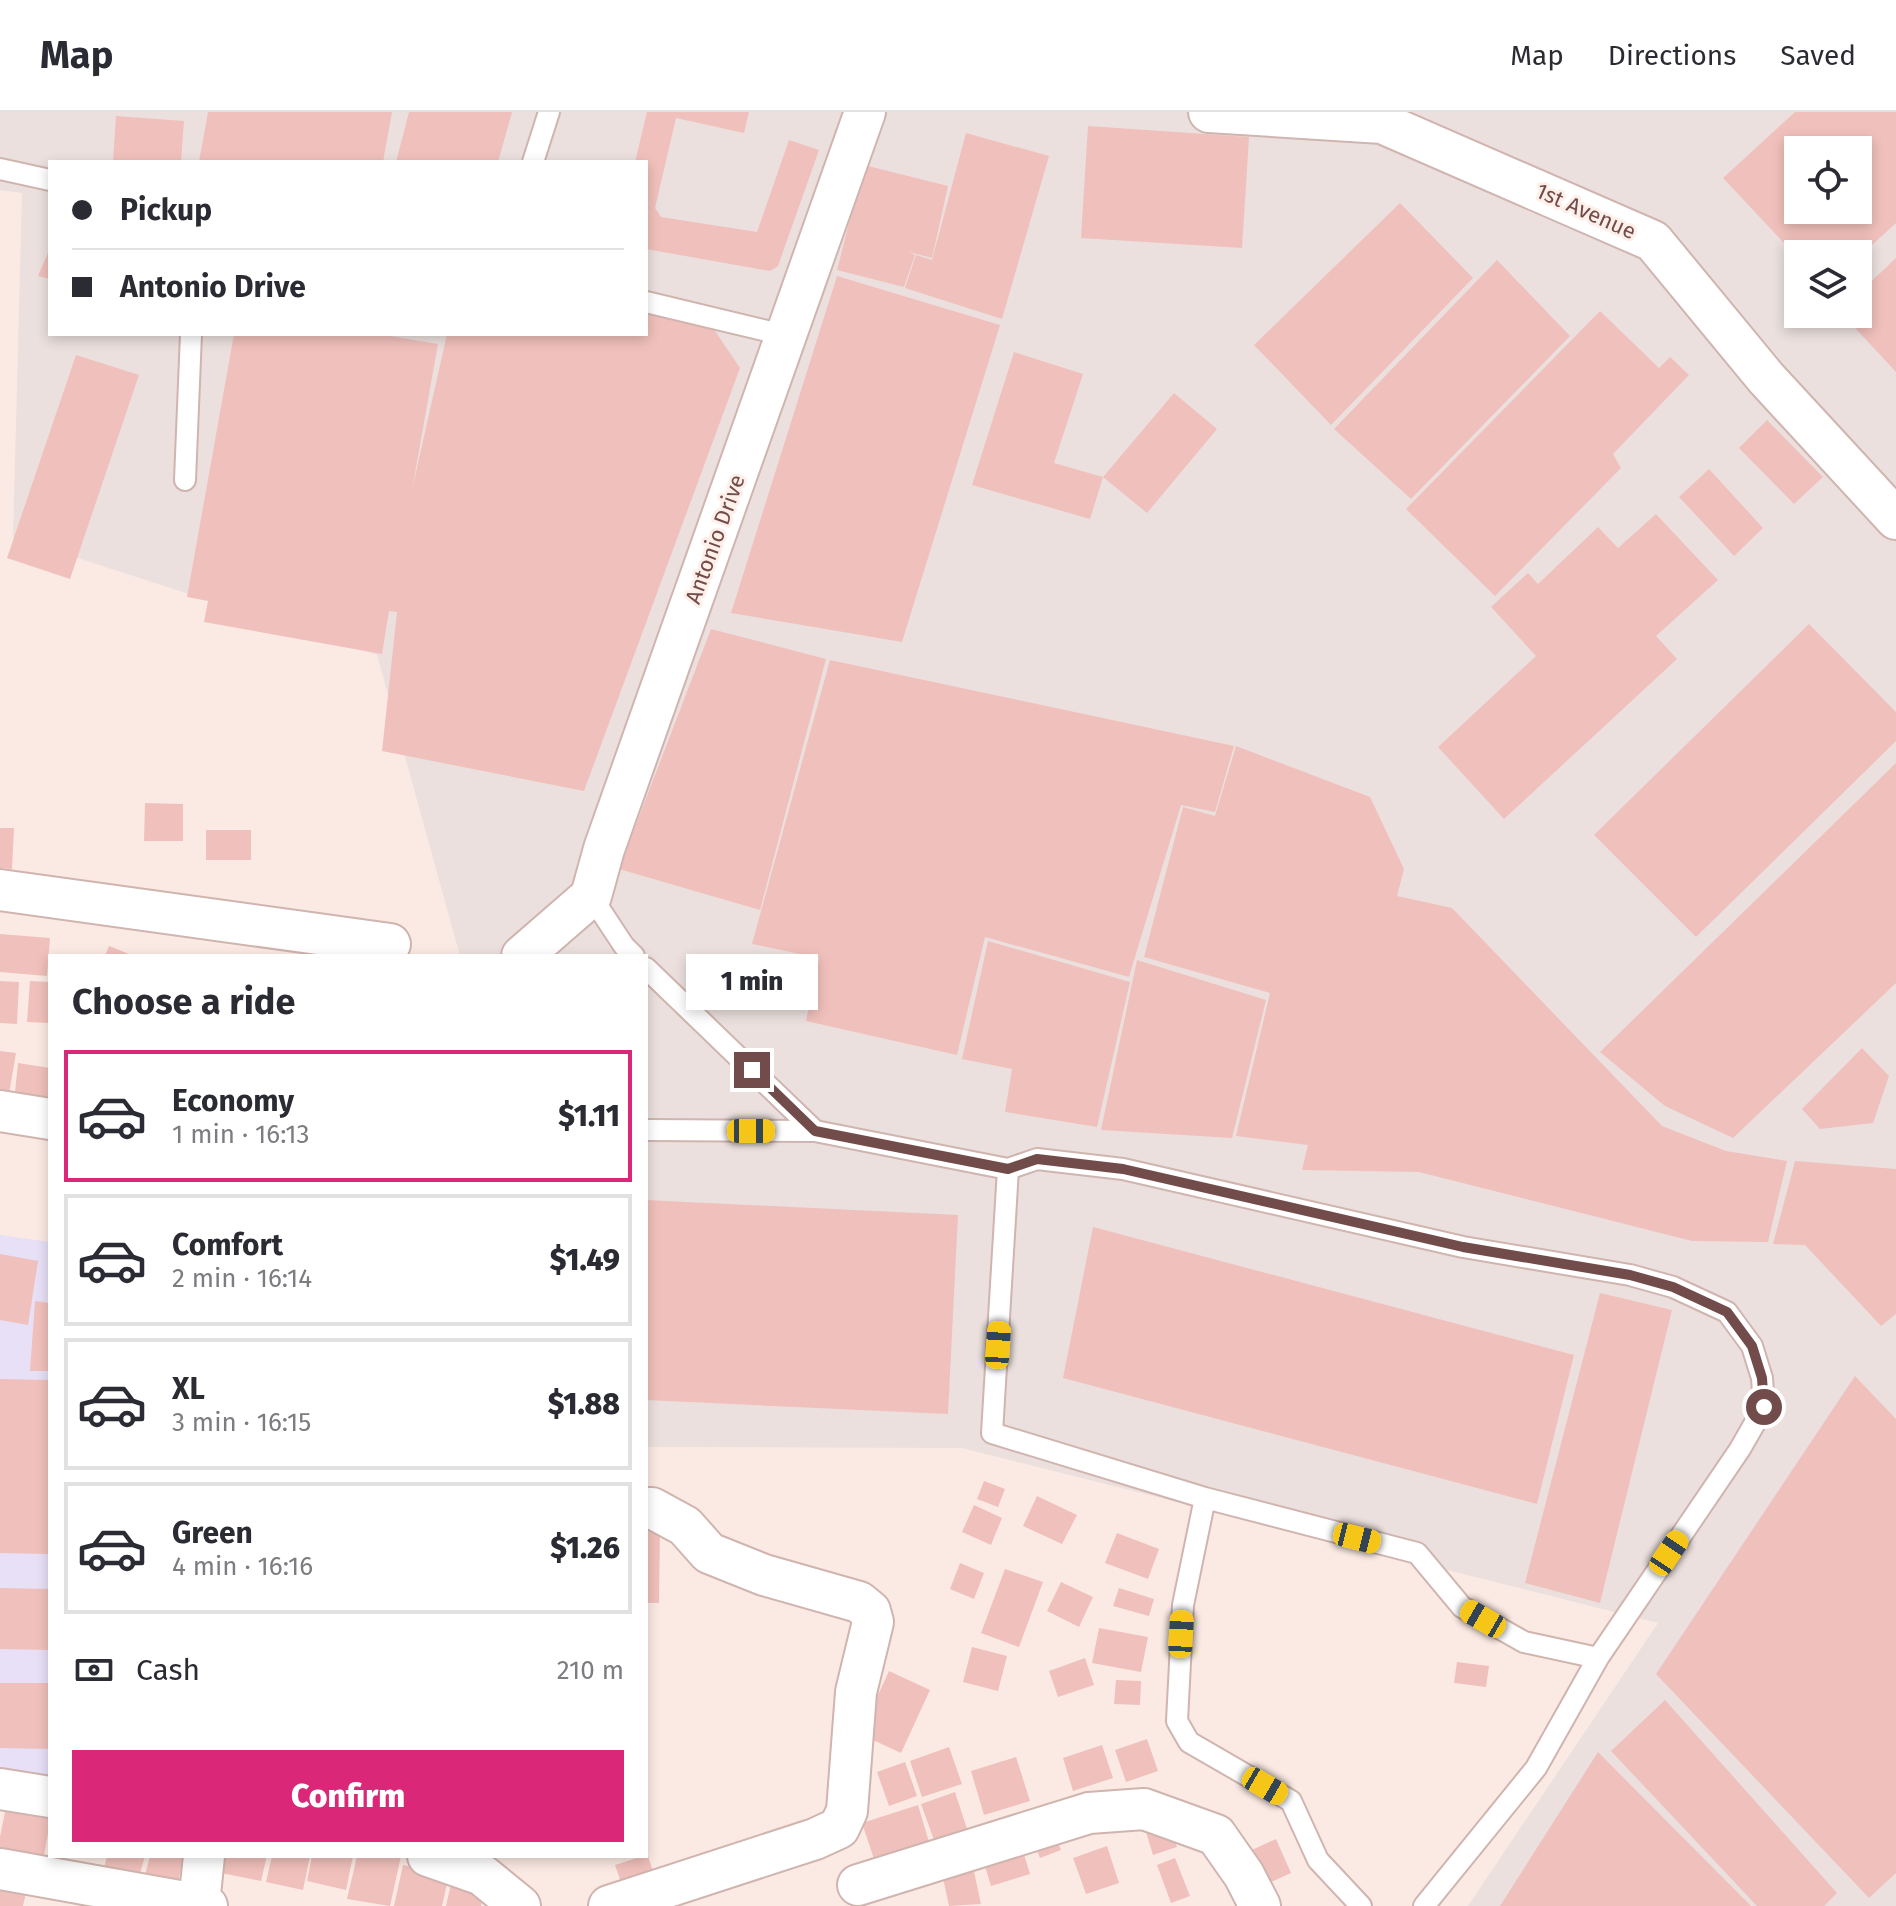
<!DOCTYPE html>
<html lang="en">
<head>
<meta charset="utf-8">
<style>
  :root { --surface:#fff; --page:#f7f7f7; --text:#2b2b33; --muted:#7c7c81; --line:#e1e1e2; --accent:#db2777 }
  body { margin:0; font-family:"Fira Sans",sans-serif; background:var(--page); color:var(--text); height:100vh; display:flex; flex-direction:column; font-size:30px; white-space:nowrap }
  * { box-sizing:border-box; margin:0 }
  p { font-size:26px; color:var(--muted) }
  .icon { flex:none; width:44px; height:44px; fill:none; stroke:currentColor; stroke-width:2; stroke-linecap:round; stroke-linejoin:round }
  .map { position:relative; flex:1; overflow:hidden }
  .details { position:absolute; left:48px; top:842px; width:600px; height:904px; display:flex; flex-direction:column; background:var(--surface); border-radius:0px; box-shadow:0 4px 12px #0003 }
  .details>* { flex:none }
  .banner { position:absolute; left:48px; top:48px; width:600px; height:176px; border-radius:0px; box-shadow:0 4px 12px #0003; display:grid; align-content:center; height:176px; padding:0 24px; background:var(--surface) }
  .tools { position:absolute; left:1784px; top:24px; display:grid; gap:16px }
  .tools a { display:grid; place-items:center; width:88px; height:88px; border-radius:0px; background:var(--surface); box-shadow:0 4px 12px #0003; font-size:40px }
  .end { position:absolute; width:36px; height:36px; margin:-18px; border:10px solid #724c4a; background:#fff; box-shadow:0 0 0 4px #fff }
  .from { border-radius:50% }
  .bubble { position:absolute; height:56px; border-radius:0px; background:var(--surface); box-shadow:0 4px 12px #0003; font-size:26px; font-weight:800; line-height:56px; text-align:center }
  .car { position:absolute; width:24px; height:48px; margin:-24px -12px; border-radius:10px; box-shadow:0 0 6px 2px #0007; background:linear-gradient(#f5c518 24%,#345 0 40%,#f5c518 0 76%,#345 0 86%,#f5c518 0) }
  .banner b { display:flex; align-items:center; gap:28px; height:76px; font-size:30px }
  .banner b+b { border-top:2px solid var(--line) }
  .banner i { width:20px; height:20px; background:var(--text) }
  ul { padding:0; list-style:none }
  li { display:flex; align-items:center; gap:24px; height:132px; margin:0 16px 12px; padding:0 8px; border:4px solid var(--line); border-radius:0px }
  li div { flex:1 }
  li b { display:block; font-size:30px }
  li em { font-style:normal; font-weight:800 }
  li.active { border-color:var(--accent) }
  li>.icon { width:72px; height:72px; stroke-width:1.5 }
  h2 { padding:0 24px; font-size:36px; line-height:96px }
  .pay { display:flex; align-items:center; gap:20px; height:88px; padding:0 24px; font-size:30px }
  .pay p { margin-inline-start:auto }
  .primary-button { display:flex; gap:16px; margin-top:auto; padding:16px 24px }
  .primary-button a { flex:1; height:92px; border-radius:0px; background:var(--accent); color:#fff; font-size:32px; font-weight:800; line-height:92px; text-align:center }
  header { display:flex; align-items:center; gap:48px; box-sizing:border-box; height:112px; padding:0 40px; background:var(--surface); border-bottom:2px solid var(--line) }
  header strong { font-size:38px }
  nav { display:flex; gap:44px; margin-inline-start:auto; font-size:28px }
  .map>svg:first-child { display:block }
</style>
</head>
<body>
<header>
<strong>Map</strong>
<nav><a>Map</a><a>Directions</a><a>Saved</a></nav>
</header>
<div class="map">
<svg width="1896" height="1794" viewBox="0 0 1896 1794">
  <rect width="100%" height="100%" fill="#fbeae3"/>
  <path fill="#ebe0de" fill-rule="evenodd" d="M 0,0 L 1896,0 L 1896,1794 L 1468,1794 L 1658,1511 L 962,1336 L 646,1335 L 646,844 L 460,844 L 377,543 L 13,425 L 22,81 L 0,78 ZM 1798,38 L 1858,38 L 1858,98 L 1798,98 ZM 50,50 L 646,50 L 646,222 L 50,222 ZM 1798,142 L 1858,142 L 1858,202 L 1798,202 Z"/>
  <path fill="#e7e0f7" d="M 0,1123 L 50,1130 L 50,1166 L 44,1220 L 50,1221 L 50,1679 L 0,1672 Z"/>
  <path fill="#f0c0bc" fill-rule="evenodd" d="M 208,0 L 392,0 L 383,50 L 199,50 Z
    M 409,0 L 512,0 L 498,50 L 396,50 Z
    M 647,0 L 749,0 L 744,21 L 676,6 L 655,96 L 661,105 L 757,120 L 789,28 L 819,38 L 778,154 L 770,159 L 646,137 L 646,50 L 635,50 Z
    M 1795,0 L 1896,0 L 1896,111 L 1858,146 L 1858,142 L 1798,142 L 1798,146 L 1723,66 ZM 1798,38 L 1858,38 L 1858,98 L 1798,98 Z
    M 116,4 L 184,9 L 181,50 L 113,49 Z
    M 1088,14 L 1249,25 L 1242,136 L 1081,126 Z
    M 966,21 L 1049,44 L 1002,207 L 905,176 L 916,143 L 932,148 Z
    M 864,53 L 948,74 L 932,146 L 909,140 L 915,143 L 904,175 L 837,158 Z
    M 1400,91 L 1473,166 L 1331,313 L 1254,233 Z
    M 50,136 L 50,167 L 38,164 Z
    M 1896,146 L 1896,260 L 1842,202 L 1858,202 L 1858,182 Z
    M 1497,148 L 1570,224 L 1411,387 L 1334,317 Z
    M 837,164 L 1000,213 L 902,530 L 731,501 Z
    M 1600,199 L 1659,256 L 1670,245 L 1689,263 L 1613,342 L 1621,356 L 1495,484 L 1406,397 Z
    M 646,201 L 711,213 L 740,256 L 584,679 L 382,639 L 397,500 L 389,499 L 382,542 L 204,510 L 208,489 L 187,485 L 234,222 L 378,222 L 438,232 L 412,378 L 447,222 L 646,222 Z
    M 1014,240 L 1083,262 L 1054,351 L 1103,365 L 1090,407 L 972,373 Z
    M 76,243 L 139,263 L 70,467 L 7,446 Z
    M 1174,281 L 1217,317 L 1147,401 L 1103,365 Z
    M 1767,308 L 1823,365 L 1794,392 L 1739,336 Z
    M 1709,357 L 1763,416 L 1734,444 L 1679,385 Z
    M 1656,402 L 1718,468 L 1656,524 L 1677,547 L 1504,707 L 1438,635 L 1536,544 L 1491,495 L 1528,461 L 1538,472 L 1598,415 L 1618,436 Z
    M 1809,512 L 1896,600 L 1896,629 L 1696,825 L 1594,723 Z
    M 711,517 L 826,547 L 760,798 L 619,757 Z
    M 830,548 L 1234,634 L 1215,700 L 1181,693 L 1129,865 L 985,825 L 957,943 L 806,909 L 819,846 L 752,832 Z
    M 1236,634 L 1370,685 L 1404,757 L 1397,784 L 1452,796 L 1662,1014 L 1726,1039 L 1787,1049 L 1768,1130 L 1692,1129 L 1419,1060 L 1302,1058 L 1308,1033 L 1236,1024 L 1270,881 L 1144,845 L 1183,695 L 1215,704 Z
    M 1896,651 L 1896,871 L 1733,1026 L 1665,994 L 1600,940 Z
    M 145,691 L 183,692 L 183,729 L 144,729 Z
    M 0,716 L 14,716 L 12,757 L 0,756 Z
    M 206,718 L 251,718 L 251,748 L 206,748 Z
    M 0,822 L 50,826 L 47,864 L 0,860 Z
    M 988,829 L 1130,870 L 1097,1015 L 1005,1000 L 1012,957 L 962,947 Z
    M 109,834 L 134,844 L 105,844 Z
    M 1137,848 L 1266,888 L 1232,1026 L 1101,1018 Z
    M 0,869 L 19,870 L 17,912 L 0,911 Z
    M 30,869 L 50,870 L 50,911 L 27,910 Z
    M 1862,936 L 1889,964 L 1873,1011 L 1820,1017 L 1802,997 Z
    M 0,939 L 16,941 L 8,988 L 0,987 Z
    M 18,951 L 50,956 L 50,996 L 14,990 Z
    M 1795,1049 L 1896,1057 L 1896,1202 L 1881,1214 L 1805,1133 L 1773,1132 Z
    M 646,1088 L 958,1103 L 948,1302 L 646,1288 Z
    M 1093,1115 L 1574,1243 L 1537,1392 L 1063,1266 Z
    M 0,1142 L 38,1149 L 28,1213 L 0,1208 Z
    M 1600,1181 L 1672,1198 L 1600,1491 L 1525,1471 Z
    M 35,1189 L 50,1191 L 50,1259 L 30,1259 Z
    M 1855,1264 L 1896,1307 L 1896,1761 L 1869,1786 L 1656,1562 Z
    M 0,1267 L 50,1268 L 48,1442 L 0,1441 Z
    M 984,1369 L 1005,1377 L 998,1395 L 977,1387 Z
    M 1037,1384 L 1077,1403 L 1062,1432 L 1023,1414 Z
    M 974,1393 L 1002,1406 L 991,1433 L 962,1420 Z
    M 646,1416 L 660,1416 L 659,1491 L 646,1491 Z
    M 1117,1421 L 1159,1437 L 1148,1467 L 1105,1451 Z
    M 960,1451 L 984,1461 L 974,1487 L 950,1477 Z
    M 1005,1457 L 1043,1470 L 1019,1535 L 981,1521 Z
    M 1061,1470 L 1093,1485 L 1079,1515 L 1047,1499 Z
    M 0,1476 L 50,1477 L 50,1538 L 0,1537 Z
    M 1119,1476 L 1154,1487 L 1149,1504 L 1113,1494 Z
    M 1099,1516 L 1148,1525 L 1141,1560 L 1092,1551 Z
    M 972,1535 L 1007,1544 L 998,1579 L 963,1570 Z
    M 1085,1546 L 1094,1573 L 1058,1585 L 1049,1559 Z
    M 1457,1550 L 1489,1554 L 1486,1575 L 1454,1571 Z
    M 889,1559 L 930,1578 L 901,1641 L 860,1622 Z
    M 1116,1568 L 1141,1569 L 1140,1593 L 1114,1592 Z
    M 0,1571 L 50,1571 L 50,1637 L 0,1636 Z
    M 1665,1588 L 1837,1781 L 1824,1794 L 1757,1794 L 1611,1639 Z
    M 1147,1627 L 1158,1659 L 1126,1670 L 1115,1638 Z
    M 1102,1633 L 1113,1666 L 1073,1679 L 1063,1646 Z
    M 949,1635 L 962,1672 L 922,1685 L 910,1649 Z
    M 1598,1640 L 1751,1794 L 1500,1794 Z
    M 1016,1645 L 1030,1689 L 984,1703 L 971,1659 Z
    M 905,1650 L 917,1684 L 889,1694 L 877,1660 Z
    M 955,1680 L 967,1717 L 934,1728 L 921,1692 Z
    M 8,1685 L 50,1693 L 50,1710 L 43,1749 L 0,1741 L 0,1725 Z
    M 918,1693 L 929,1730 L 874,1747 L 862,1711 Z
    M 1169,1711 L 1177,1735 L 1153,1743 L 1145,1717 Z
    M 1052,1717 L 1061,1738 L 1040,1746 L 1032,1725 Z
    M 1276,1727 L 1291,1761 L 1256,1777 L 1241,1743 Z
    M 1107,1734 L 1119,1771 L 1086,1782 L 1073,1746 Z
    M 1023,1739 L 1030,1762 L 991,1774 L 984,1751 Z
    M 107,1744 L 145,1744 L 138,1769 L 103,1760 Z
    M 150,1744 L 184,1744 L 178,1770 L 145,1763 Z
    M 225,1744 L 267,1744 L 261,1769 L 221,1761 Z
    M 272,1744 L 310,1744 L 303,1778 L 266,1770 Z
    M 312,1744 L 353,1744 L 346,1778 L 307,1769 Z
    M 357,1744 L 401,1744 L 390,1794 L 347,1787 Z
    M 643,1744 L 648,1744 L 658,1774 L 626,1785 L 615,1753 Z
    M 1175,1746 L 1190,1784 L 1171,1791 L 1157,1753 Z
    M 972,1750 L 981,1792 L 949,1794 L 941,1757 Z
    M 403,1753 L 449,1763 L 442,1794 L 394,1794 Z
    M 453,1763 L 486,1770 L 481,1794 L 446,1794 Z
    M 0,1772 L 28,1772 L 23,1794 L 0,1794 Z"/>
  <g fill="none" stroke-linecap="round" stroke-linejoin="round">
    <defs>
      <path id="service" d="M 533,50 L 549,0
        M 0,57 L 50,68
        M 646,190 L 788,224
        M 185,368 L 191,222
        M 591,784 L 624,834 L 634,844
        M 646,856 L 815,1019 L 1008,1057 L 992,1321 L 1205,1386 L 1417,1441 L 1462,1495 L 1524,1530 L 1598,1546 L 1740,1337 L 1764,1295 L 1762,1266 L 1752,1234 L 1727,1200 L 1673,1175 L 1630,1163 L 1463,1135 L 1123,1057 L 1037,1047 L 1008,1057
        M 646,1018 L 815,1019
        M 1205,1386 L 1183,1493 L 1177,1609 L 1189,1630 L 1291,1689 L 1318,1748 L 1361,1794
        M 1424,1794 L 1536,1656 L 1598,1546"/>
      <path id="minor" d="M 1209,0 L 1382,11 L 1653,129 L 1766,266 L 1896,407
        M 0,778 L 390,832
        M 522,844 L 591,784 L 604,737 L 865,0
        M 0,999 L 50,1007
        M 0,1677 L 50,1685
        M 428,1744 L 482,1763 L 520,1794
        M 0,1757 L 207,1794
        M 858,1773 L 1089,1701 L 1144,1697 L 1216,1723 L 1244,1763 L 1260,1794
        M 199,1792 L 204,1744
        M 609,1794 L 815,1727 L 839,1716 L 847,1699 L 856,1580 L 873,1510 L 870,1499 L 859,1490 L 764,1463 L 709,1441 L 685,1414 L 652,1396 L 646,1396"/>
    </defs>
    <use href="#service" stroke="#d0b4af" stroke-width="24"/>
    <use href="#minor" stroke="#d0b4af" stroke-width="44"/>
    <use href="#service" stroke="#fff" stroke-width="20"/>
    <use href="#minor" stroke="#fff" stroke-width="40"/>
  </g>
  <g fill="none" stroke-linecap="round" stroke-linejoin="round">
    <path stroke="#724c4a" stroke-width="10" d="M 752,958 L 815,1019 L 1008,1057 L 1037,1047 L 1123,1057 L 1463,1135 L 1630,1163 L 1673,1175 L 1727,1200 L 1752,1234 L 1762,1266 L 1764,1295"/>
  </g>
  <g text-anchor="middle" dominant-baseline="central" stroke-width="6" stroke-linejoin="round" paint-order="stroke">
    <g font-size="22" fill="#724c4a" stroke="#feefe9">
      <text transform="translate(1586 99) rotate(24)">1st Avenue</text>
      <text transform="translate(715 427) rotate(-70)">Antonio Drive</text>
    </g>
  </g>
</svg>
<div class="tools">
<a><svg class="icon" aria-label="locate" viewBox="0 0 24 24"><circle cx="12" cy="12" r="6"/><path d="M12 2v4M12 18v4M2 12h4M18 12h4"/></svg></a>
<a><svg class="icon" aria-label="layers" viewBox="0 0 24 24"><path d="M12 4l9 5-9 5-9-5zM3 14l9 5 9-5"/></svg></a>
</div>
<i class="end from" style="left:1764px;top:1295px"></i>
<i class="end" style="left:752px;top:958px"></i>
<div class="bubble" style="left:686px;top:842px;width:132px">1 min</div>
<i class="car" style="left:751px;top:1019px;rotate:90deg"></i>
<i class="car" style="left:998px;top:1233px;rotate:4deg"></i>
<i class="car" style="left:1357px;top:1426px;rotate:104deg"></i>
<i class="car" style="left:1669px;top:1441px;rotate:34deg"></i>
<i class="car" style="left:1483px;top:1507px;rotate:300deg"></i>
<i class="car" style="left:1181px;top:1522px;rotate:3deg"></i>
<i class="car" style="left:1265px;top:1674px;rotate:120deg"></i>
<div class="banner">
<b><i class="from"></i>Pickup</b>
<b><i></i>Antonio Drive</b>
</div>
<section class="details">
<h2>Choose a ride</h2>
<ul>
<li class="active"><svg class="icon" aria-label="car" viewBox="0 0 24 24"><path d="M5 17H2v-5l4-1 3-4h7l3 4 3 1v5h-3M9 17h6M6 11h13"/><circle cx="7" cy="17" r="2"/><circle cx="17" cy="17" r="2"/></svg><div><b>Economy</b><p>1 min · 16:13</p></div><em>$1.11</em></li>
<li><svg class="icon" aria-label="car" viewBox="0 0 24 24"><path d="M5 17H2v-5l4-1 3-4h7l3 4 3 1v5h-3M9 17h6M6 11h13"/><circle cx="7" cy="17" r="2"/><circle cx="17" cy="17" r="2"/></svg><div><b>Comfort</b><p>2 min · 16:14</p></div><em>$1.49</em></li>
<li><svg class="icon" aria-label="car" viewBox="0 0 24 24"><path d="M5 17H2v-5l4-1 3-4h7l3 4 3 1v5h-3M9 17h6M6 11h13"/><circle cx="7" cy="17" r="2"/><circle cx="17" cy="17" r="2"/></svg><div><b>XL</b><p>3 min · 16:15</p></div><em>$1.88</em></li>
<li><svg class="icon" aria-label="car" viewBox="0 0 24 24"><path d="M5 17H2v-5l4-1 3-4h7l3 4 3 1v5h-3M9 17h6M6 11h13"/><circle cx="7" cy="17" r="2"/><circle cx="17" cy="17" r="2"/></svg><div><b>Green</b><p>4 min · 16:16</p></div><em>$1.26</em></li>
</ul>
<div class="pay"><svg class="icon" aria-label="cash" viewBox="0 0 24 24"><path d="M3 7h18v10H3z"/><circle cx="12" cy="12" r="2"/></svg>Cash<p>210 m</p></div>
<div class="primary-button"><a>Confirm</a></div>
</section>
</div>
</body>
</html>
